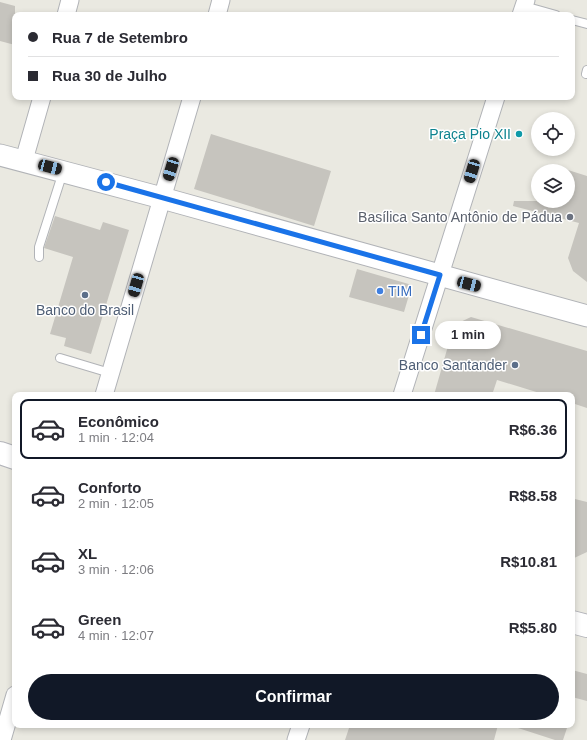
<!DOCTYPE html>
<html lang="pt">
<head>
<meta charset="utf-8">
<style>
  :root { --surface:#fff; --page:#f2f2f3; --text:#2b2b33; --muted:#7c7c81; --line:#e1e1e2; --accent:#111827 }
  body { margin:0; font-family:Helvetica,sans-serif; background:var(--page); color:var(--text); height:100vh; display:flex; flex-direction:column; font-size:15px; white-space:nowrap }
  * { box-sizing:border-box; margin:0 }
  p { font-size:13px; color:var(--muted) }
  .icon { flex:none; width:22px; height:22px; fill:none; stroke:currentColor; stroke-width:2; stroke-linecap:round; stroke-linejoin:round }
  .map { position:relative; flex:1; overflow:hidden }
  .sheet { position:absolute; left:12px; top:392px; width:563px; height:336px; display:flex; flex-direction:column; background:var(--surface); border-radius:8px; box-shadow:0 2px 6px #0003 }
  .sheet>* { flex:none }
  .top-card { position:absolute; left:12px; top:12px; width:563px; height:88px; border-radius:8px; box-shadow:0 2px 6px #0003; display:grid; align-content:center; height:88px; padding:0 16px; background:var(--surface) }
  .tools { position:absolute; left:531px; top:112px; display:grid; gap:8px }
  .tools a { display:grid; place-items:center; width:44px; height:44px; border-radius:50%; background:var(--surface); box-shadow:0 2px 6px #0003; font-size:20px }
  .end { position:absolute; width:18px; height:18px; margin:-9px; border:5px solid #1a73e8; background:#fff; box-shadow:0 0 0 2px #fff }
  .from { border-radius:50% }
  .bubble { position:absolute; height:28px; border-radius:14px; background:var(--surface); box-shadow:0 2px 6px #0003; font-size:13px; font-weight:700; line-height:28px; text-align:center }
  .car { position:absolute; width:12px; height:24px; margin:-12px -6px; border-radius:5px; box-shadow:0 0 3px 1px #0007; background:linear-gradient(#222 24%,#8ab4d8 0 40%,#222 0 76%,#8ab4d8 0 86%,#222 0) }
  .top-card b { display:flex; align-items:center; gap:14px; height:38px; font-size:15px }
  .top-card b+b { border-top:1px solid var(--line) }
  .top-card i { width:10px; height:10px; background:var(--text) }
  ul { padding:7px 0 0; list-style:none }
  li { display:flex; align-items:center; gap:12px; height:60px; margin:0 8px 6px; padding:0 8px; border:2px solid transparent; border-radius:8px }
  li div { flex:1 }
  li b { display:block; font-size:15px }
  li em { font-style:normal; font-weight:700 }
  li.active { border-color:var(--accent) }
  li>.icon { width:36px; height:36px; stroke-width:1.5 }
  .button { display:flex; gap:8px; margin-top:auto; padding:8px 16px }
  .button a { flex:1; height:46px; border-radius:24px; background:var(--accent); color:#fff; font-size:16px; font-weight:700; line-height:46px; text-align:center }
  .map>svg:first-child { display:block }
</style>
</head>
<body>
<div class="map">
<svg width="587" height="740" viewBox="0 0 587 740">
  <rect width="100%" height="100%" fill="#eae9e1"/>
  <path fill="#c6c4be" d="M 0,2 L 15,6 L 15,45 L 0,41 Z
    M 211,134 L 331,171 L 314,226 L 194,189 Z
    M 568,170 L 587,176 L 587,282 L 573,271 L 568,258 L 579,223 L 513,206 L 514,201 L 568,201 Z
    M 55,216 L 100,230 L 103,222 L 129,230 L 91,354 L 64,346 L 66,338 L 50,334 L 73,257 L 44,248 Z
    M 357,269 L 412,285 L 404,312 L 349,297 Z
    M 471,317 L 587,351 L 587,408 L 572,403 L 572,395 L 546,395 L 497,380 L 492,395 L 434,395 L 454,325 Z
    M 575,499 L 587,502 L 587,552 L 572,559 L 572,508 Z
    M 572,670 L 587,674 L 587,701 L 572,697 Z
    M 350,725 L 498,725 L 494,740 L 345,740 Z
    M 518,725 L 568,725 L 563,740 L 555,740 L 518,728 Z"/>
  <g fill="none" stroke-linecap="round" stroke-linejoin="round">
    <defs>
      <path id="service" d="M 524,6 L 556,15
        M 572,20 L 587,24
        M 586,74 L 587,70
        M 39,257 L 39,247 L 63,172
        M 60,358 L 110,373"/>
      <path id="minor" d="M 66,15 L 70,0
        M 217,15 L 221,0
        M 521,15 L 526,0
        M 24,160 L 42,97
        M 104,395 L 192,97
        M 402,395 L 496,97
        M 2,740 L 15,695
        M 296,740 L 301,725"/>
      <path id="tertiary" d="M 0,155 L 162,198 L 587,316"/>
      <path id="secondary" d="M 0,453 L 15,458
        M 572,622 L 587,626"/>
    </defs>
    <use href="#service" stroke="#b1b3b7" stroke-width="10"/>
    <use href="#minor" stroke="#b1b3b7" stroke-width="19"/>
    <use href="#tertiary" stroke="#b1b3b7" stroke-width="23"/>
    <use href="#secondary" stroke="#b3b4ba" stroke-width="24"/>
    <use href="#service" stroke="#fff" stroke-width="8"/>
    <use href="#minor" stroke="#fff" stroke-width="17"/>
    <use href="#tertiary" stroke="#fff" stroke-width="21"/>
    <use href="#secondary" stroke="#fff" stroke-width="22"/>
  </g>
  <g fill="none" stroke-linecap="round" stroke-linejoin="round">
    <path stroke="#1a73e8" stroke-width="5" d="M 106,182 L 440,275 L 421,335"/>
  </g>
  <circle fill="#0f9aa8" stroke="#fff" stroke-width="1.5" cx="519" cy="134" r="4"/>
  <circle fill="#6b7280" stroke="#fff" stroke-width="1.5" cx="570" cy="217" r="4"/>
  <circle fill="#3f7fe0" stroke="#fff" stroke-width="1.5" cx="380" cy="291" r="4"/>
  <g fill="#5c6f8a" stroke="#fff" stroke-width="1.5">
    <circle cx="85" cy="295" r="4"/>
    <circle cx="515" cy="365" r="4"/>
  </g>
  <g text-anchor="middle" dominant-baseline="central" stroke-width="3" stroke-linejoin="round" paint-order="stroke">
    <g font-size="14" fill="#0d838f" stroke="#fff" text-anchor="end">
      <text x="511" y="134">Praça Pio XII</text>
    </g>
    <g font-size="14" fill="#5b616d" stroke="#fff" text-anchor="end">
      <text x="562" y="217">Basílica Santo Antônio de Pádua</text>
    </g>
    <g font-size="14" fill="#366cbe" stroke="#fff" text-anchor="start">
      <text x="388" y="291">TIM</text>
    </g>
    <g font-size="14" fill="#4e5e75" stroke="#fff">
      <text x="85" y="310">Banco do Brasil</text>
      <text x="507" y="365" text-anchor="end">Banco Santander</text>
    </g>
  </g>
</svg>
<div class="tools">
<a><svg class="icon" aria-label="locate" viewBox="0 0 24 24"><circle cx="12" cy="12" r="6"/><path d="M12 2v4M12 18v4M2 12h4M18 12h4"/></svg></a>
<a><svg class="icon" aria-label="layers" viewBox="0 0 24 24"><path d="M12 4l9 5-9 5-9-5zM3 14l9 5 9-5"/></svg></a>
</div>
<i class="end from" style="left:106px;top:182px"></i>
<i class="end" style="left:421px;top:335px"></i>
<div class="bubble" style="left:435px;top:321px;width:66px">1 min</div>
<i class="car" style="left:50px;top:167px;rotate:105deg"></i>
<i class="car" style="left:171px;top:169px;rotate:197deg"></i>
<i class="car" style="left:472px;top:171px;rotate:197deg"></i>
<i class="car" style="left:469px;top:284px;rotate:105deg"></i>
<i class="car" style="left:136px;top:285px;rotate:196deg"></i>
<div class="top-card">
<b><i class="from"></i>Rua 7 de Setembro</b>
<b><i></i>Rua 30 de Julho</b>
</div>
<section class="sheet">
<ul>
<li class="active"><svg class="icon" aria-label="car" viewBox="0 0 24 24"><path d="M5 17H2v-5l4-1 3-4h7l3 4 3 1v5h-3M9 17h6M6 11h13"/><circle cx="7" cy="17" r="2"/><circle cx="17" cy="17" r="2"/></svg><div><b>Econômico</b><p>1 min · 12:04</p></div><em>R$6.36</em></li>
<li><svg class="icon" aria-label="car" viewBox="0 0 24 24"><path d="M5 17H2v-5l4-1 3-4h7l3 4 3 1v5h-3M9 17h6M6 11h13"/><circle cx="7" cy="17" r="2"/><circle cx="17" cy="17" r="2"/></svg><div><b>Conforto</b><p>2 min · 12:05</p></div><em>R$8.58</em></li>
<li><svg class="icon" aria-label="car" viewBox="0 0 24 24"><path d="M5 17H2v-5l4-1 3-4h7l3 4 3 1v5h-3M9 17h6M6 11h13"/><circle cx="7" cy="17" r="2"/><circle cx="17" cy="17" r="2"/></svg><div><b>XL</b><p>3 min · 12:06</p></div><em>R$10.81</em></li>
<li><svg class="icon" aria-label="car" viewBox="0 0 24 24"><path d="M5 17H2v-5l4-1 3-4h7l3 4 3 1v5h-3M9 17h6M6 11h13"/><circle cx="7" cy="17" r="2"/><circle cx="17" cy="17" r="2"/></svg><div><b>Green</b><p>4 min · 12:07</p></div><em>R$5.80</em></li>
</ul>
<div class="button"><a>Confirmar</a></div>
</section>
</div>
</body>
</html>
